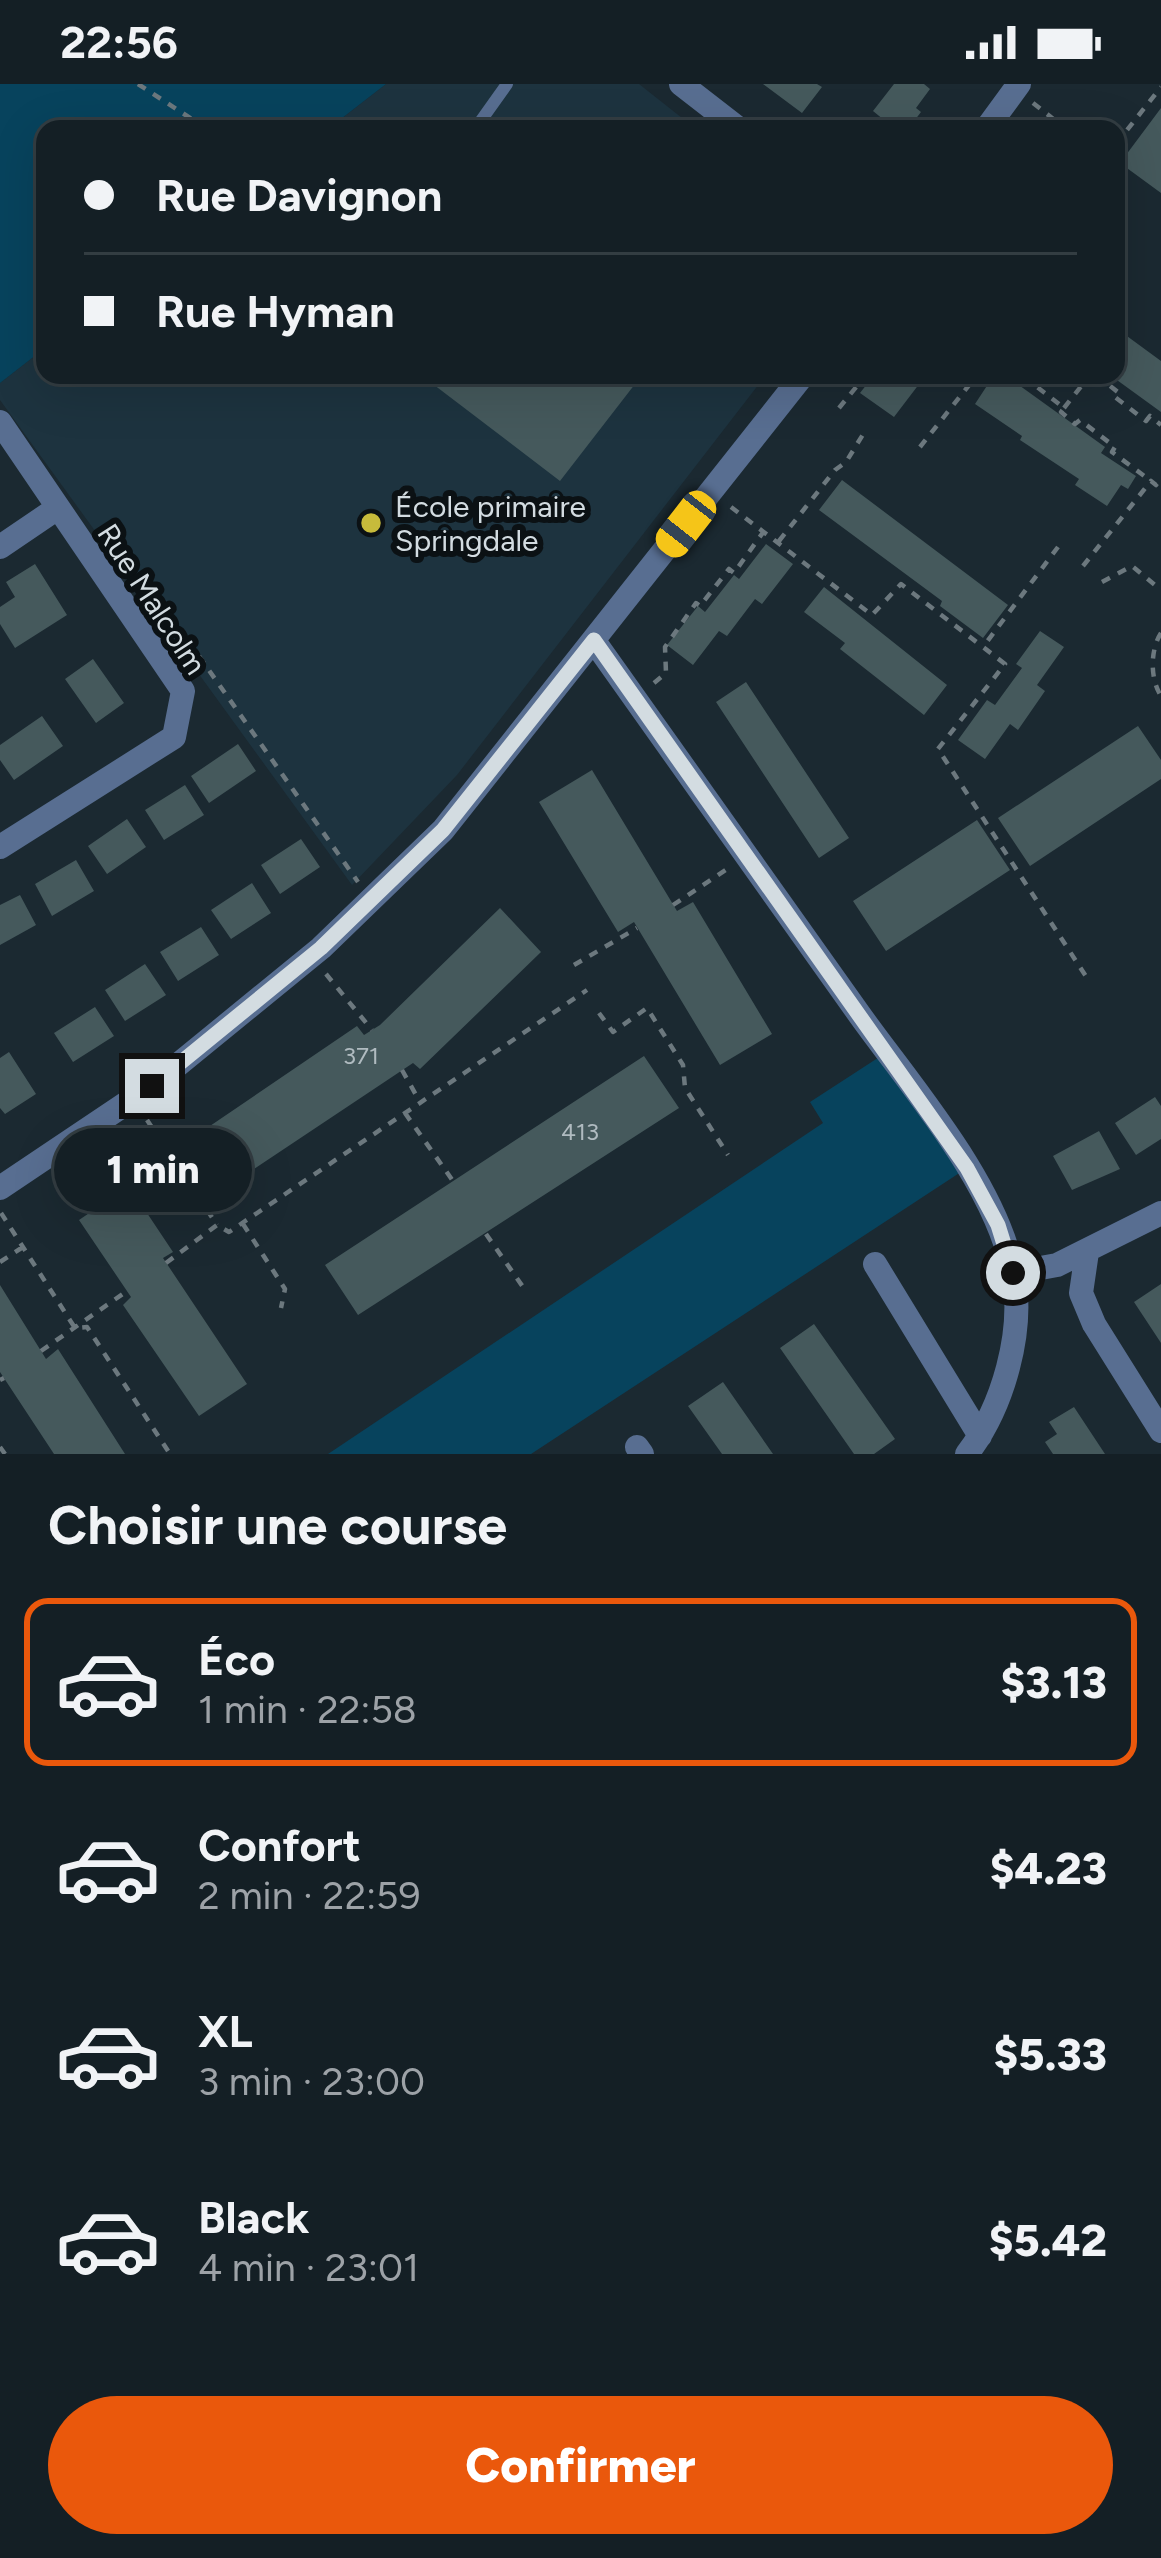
<!DOCTYPE html>
<html lang="fr">
<head>
<meta charset="utf-8">
<style>
  :root { --surface:#141f25; --page:#212c32; --text:#f1f3f6; --muted:#9da2a7; --line:#333d42; --accent:#ea580c }
  body { margin:0; font-family:Figtree,sans-serif; background:var(--page); color:var(--text); height:100vh; display:flex; flex-direction:column; font-size:45px; white-space:nowrap }
  * { box-sizing:border-box; margin:0 }
  p { font-size:39px; color:var(--muted) }
  .icon { flex:none; width:66px; height:66px; fill:none; stroke:currentColor; stroke-width:2; stroke-linecap:round; stroke-linejoin:round }
  .map { position:relative; height:1370px; overflow:hidden }
  .panel { display:flex; flex-direction:column; background:var(--surface); flex:1 }
  .panel>* { flex:none }
  .banner { position:absolute; left:36px; top:36px; width:1089px; height:264px; border-radius:24px; box-shadow:0 12px 48px #0002,0 0 0 3px var(--line); display:grid; align-content:center; height:264px; padding:0 48px; background:var(--surface) }
  .end { position:absolute; width:54px; height:54px; margin:-27px; border:15px solid #d3dce1; background:#111; box-shadow:0 0 0 6px #111 }
  .from { border-radius:50% }
  .bubble { position:absolute; height:84px; border-radius:42px; background:var(--surface); box-shadow:0 12px 48px #0002,0 0 0 3px var(--line); font-size:39px; font-weight:800; line-height:84px; text-align:center }
  .car { position:absolute; width:36px; height:72px; margin:-36px -18px; border-radius:15px; box-shadow:0 0 9px 3px #0007; background:linear-gradient(#f5c518 24%,#345 0 40%,#f5c518 0 76%,#345 0 86%,#f5c518 0) }
  .banner b { display:flex; align-items:center; gap:42px; height:114px; font-size:45px }
  .banner b+b { border-top:3px solid var(--line) }
  .banner i { width:30px; height:30px; background:var(--text) }
  ul { padding:0; list-style:none }
  li { display:flex; align-items:center; gap:36px; height:168px; margin:0 24px 18px; padding:0 24px; border:6px solid transparent; border-radius:24px }
  li div { flex:1 }
  li b { display:block; font-size:45px }
  li em { font-style:normal; font-weight:800 }
  li.selected { border-color:var(--accent) }
  li>.icon { width:108px; height:108px; stroke-width:1.5 }
  h2 { padding:0 48px; font-size:54px; line-height:144px }
  .button { display:flex; gap:24px; margin-top:auto; padding:24px 48px }
  .button a { flex:1; height:138px; border-radius:72px; background:var(--accent); color:#fff; font-size:48px; font-weight:800; line-height:138px; text-align:center }
  .status { display:flex; justify-content:space-between; align-items:center; height:84px; padding:0 60px; background:var(--surface); direction:ltr }
  .status svg { height:33px; fill:currentColor }
  .map>svg:first-child { display:block }
</style>
</head>
<body>
<div class="status"><b>22:56</b><svg viewBox="0 0 49 12"><path d="M0 12V9h3v3zM5 12V6h3v6zM10 12V3h3v9zM15 12V0h3v12zM26 1h20v11H26zM47 4h2v5h-2z"/></svg></div>
<div class="map">
<svg width="1161" height="1370" viewBox="0 0 1161 1370">
  <rect width="100%" height="100%" fill="#1b2931"/>
  <path fill="#1d333f" d="M 386,0 L 639,0 L 696,45 L 328,45 Z
    M 45,264 L 45,291 L 766,291 L 457,691 L 352,801 L 0,316 L 0,299 Z"/>
  <path fill="#07435d" d="M 0,0 L 386,0 L 328,45 L 45,45 L 45,264 L 0,299 Z
    M 887,968 L 967,1084 L 531,1370 L 328,1370 L 823,1039 L 810,1018 Z"/>
  <path fill="#45595c" d="M 763,0 L 817,0 L 822,3 L 802,29 Z
    M 894,0 L 924,0 L 930,5 L 916,24 L 921,28 L 908,45 L 895,45 L 873,27 Z
    M 1161,24 L 1161,109 L 1120,79 Z
    M 1116,244 L 1161,277 L 1161,328 L 1110,291 L 1116,291 Z
    M 421,291 L 642,291 L 560,397 Z
    M 874,291 L 926,291 L 894,333 L 860,309 Z
    M 994,291 L 1005,291 L 1105,363 L 1101,369 L 1136,392 L 1128,405 L 1121,401 L 1107,422 L 1075,401 L 1079,395 L 1020,356 L 1022,352 L 975,320 Z
    M 842,396 L 1008,521 L 983,554 L 940,522 L 942,517 L 819,426 Z
    M 766,460 L 793,480 L 762,520 L 755,515 L 727,552 L 719,547 L 693,581 L 667,561 L 698,522 L 705,528 L 734,491 L 739,495 Z
    M 35,480 L 67,531 L 15,564 L 0,540 L 0,523 L 15,513 L 6,498 Z
    M 824,503 L 947,601 L 924,631 L 840,565 L 845,559 L 804,528 Z
    M 1040,547 L 1064,563 L 1037,601 L 1045,607 L 1018,646 L 1010,640 L 985,675 L 958,656 L 987,616 L 995,621 L 1022,584 L 1016,580 Z
    M 93,575 L 124,619 L 96,639 L 65,595 Z
    M 746,598 L 849,754 L 819,774 L 716,618 Z
    M 42,632 L 63,662 L 14,696 L 0,676 L 0,661 Z
    M 1138,642 L 1161,676 L 1161,695 L 1030,782 L 998,734 Z
    M 238,660 L 256,687 L 209,719 L 191,692 Z
    M 592,686 L 677,827 L 693,818 L 772,950 L 720,981 L 634,838 L 618,848 L 539,718 Z
    M 185,701 L 204,731 L 164,756 L 145,726 Z
    M 127,735 L 146,763 L 107,790 L 88,762 Z
    M 977,736 L 1010,786 L 886,867 L 853,817 Z
    M 301,755 L 320,783 L 280,810 L 261,781 Z
    M 76,776 L 94,807 L 52,832 L 35,800 Z
    M 252,799 L 271,829 L 231,855 L 211,826 Z
    M 20,811 L 36,841 L 0,861 L 0,821 Z
    M 500,824 L 541,868 L 420,985 L 413,979 L 212,1113 L 179,1063 L 357,942 L 364,951 L 380,941 Z
    M 201,843 L 219,871 L 178,897 L 160,868 Z
    M 145,880 L 166,911 L 125,937 L 105,906 Z
    M 95,923 L 114,952 L 73,978 L 54,949 Z
    M 9,968 L 36,1010 L 5,1030 L 0,1024 L 0,974 Z
    M 644,972 L 679,1024 L 358,1231 L 325,1181 Z
    M 1155,1013 L 1161,1022 L 1161,1055 L 1136,1071 L 1115,1039 Z
    M 1099,1047 L 1120,1085 L 1072,1106 L 1053,1072 Z
    M 129,1102 L 173,1168 L 163,1174 L 247,1300 L 199,1332 L 123,1221 L 131,1213 L 79,1136 Z
    M 1161,1200 L 1161,1259 L 1134,1218 Z
    M 0,1201 L 46,1275 L 58,1265 L 125,1370 L 54,1370 L 0,1288 Z
    M 814,1240 L 895,1355 L 874,1370 L 854,1370 L 780,1264 Z
    M 723,1298 L 773,1370 L 722,1370 L 688,1322 Z
    M 1074,1323 L 1105,1370 L 1053,1370 L 1045,1358 L 1057,1350 L 1049,1338 Z"/>
  <g fill="none" stroke-linecap="round" stroke-linejoin="round">
    <path stroke="#6c787e" stroke-width="4.5" stroke-dasharray="9 9" stroke-linecap="butt" d="M 138,0 L 207,45
      M 1033,19 L 1066,45
      M 1116,60 L 1161,3
      M 1012,291 L 1020,298 L 1023,292 L 1064,324 L 1061,328 L 1075,340 L 1080,336 L 1115,363 L 1112,368 L 1151,397
      M 1096,291 L 1119,309 L 1115,313 L 1146,337 L 1150,332 L 1161,341
      M 839,324 L 866,291
      M 1064,324 L 1090,291
      M 920,363 L 977,291
      M 731,423 L 872,531 L 901,500 L 983,563
      M 779,457 L 835,386 L 846,378 L 867,344
      M 1058,463 L 983,563 L 1005,580 L 938,665 L 1089,897
      M 1083,482 L 1151,397 L 1156,401 L 1161,394
      M 1102,498 L 1132,482 L 1161,506
      M 1161,549 C 1150,566 1150,595 1161,612
      M 186,570 L 194,565 L 358,798
      M 654,599 L 666,589 L 665,563 L 696,519 L 700,522 L 729,485 L 734,489 L 764,447
      M 673,821 L 727,785
      M 574,881 L 637,844
      M 326,890 L 372,946
      M 599,929 L 613,948 L 647,924 L 683,981 L 685,1004 L 728,1071
      M 402,986 L 420,1018
      M 405,1029 L 453,1097
      M 147,1036 L 217,1141
      M 1,1129 L 75,1244 L 87,1243 L 170,1370
      M 243,1140 L 285,1205 L 281,1224
      M 486,1150 L 523,1203
      M 0,1178 L 23,1163
      M 166,1179 L 217,1141 L 229,1148 L 587,906
      M 41,1267 L 127,1207
      M 0,1296 L 4,1294
      M 0,1363 L 5,1370"/>
    <path stroke="#586e91" stroke-width="12" d="M 475,45 L 507,0"/>
    <path stroke="#586e91" stroke-width="24" d="M 681,0 L 739,45
      M 986,45 L 1019,0
      M 0,338 L 183,607 L 174,653 L 0,763
      M 0,463 L 56,425
      M 594,557 C 682,681 771,805 859,930 C 912,1004 995,1098 1013,1188 C 1025,1247 1003,1323 967,1370
      M 0,1104 L 152,1002 L 321,864 L 443,746 L 803,291
      M 1087,1168 L 1081,1209 L 1094,1240 L 1161,1347
      M 875,1180 L 980,1352
      M 1013,1189 L 1057,1181 L 1161,1129
      M 637,1363 L 642,1370"/>
  </g>
  <g fill="none" stroke-linecap="round" stroke-linejoin="round">
    <path stroke="#d3dce1" stroke-width="15" d="M 152,1002 L 321,864 L 443,746 L 594,556 L 967,1084 L 998,1141 L 1013,1189"/>
  </g>
  <circle fill="#c7bb3b" stroke="#0b1114" stroke-width="4.5" cx="371" cy="439" r="12"/>
  <g text-anchor="middle" dominant-baseline="central" stroke-width="12" stroke-linejoin="round" paint-order="stroke">
    <g font-size="24" fill="#b0bbc0">
      <text x="361" y="971">371</text>
      <text x="580" y="1047">413</text>
    </g>
    <g font-size="30" fill="#d3dce1" stroke="#0b1114" text-anchor="start">
      <text x="395" y="422">École primaire<tspan x="395" dy="34">Springdale</tspan></text>
    </g>
    <g font-size="30" fill="#d3dce1" stroke="#0b1114">
      <text transform="translate(152 515) rotate(57)">Rue Malcolm</text>
    </g>
  </g>
</svg>
<i class="end from" style="left:1013px;top:1189px"></i>
<i class="end" style="left:152px;top:1002px"></i>
<div class="bubble" style="left:54px;top:1044px;width:198px">1 min</div>
<i class="car" style="left:686px;top:440px;rotate:218deg"></i>
<div class="banner">
<b><i class="from"></i>Rue Davignon</b>
<b><i></i>Rue Hyman</b>
</div>
</div>
<section class="panel">
<h2>Choisir une course</h2>
<ul>
<li class="selected"><svg class="icon" aria-label="car" viewBox="0 0 24 24"><path d="M5 17H2v-5l4-1 3-4h7l3 4 3 1v5h-3M9 17h6M6 11h13"/><circle cx="7" cy="17" r="2"/><circle cx="17" cy="17" r="2"/></svg><div><b>Éco</b><p>1 min · 22:58</p></div><em>$3.13</em></li>
<li><svg class="icon" aria-label="car" viewBox="0 0 24 24"><path d="M5 17H2v-5l4-1 3-4h7l3 4 3 1v5h-3M9 17h6M6 11h13"/><circle cx="7" cy="17" r="2"/><circle cx="17" cy="17" r="2"/></svg><div><b>Confort</b><p>2 min · 22:59</p></div><em>$4.23</em></li>
<li><svg class="icon" aria-label="car" viewBox="0 0 24 24"><path d="M5 17H2v-5l4-1 3-4h7l3 4 3 1v5h-3M9 17h6M6 11h13"/><circle cx="7" cy="17" r="2"/><circle cx="17" cy="17" r="2"/></svg><div><b>XL</b><p>3 min · 23:00</p></div><em>$5.33</em></li>
<li><svg class="icon" aria-label="car" viewBox="0 0 24 24"><path d="M5 17H2v-5l4-1 3-4h7l3 4 3 1v5h-3M9 17h6M6 11h13"/><circle cx="7" cy="17" r="2"/><circle cx="17" cy="17" r="2"/></svg><div><b>Black</b><p>4 min · 23:01</p></div><em>$5.42</em></li>
</ul>
<div class="button"><a>Confirmer</a></div>
</section>
</body>
</html>
